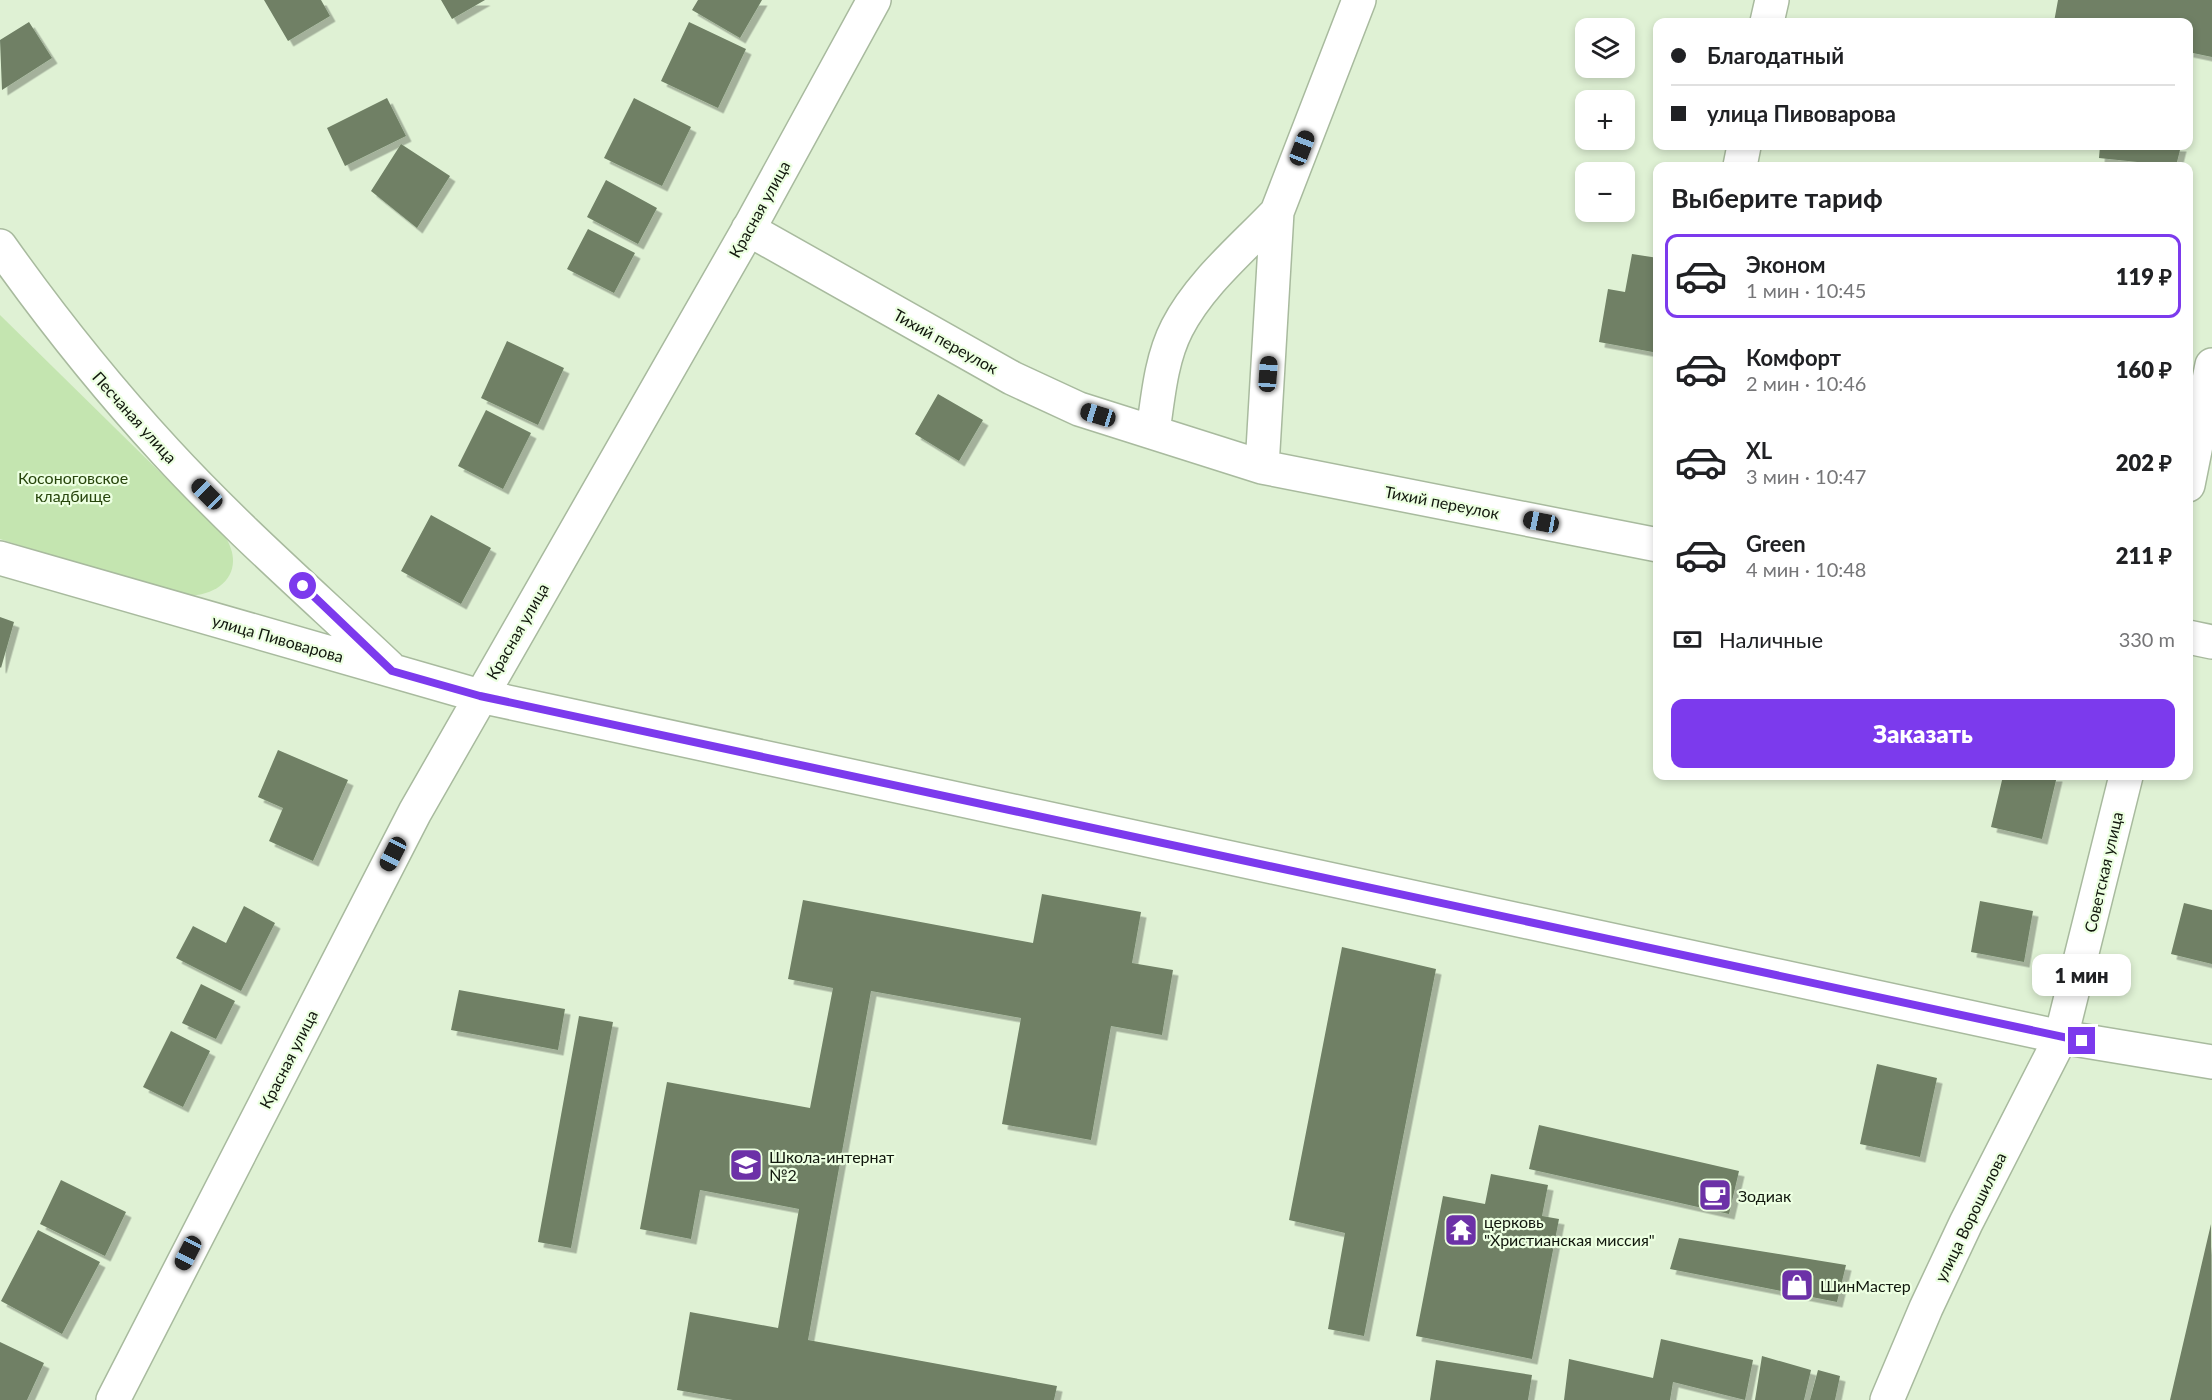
<!DOCTYPE html>
<html lang="ru">
<head>
<meta charset="utf-8">
<style>
  :root { --surface:#fff; --page:#f6f6f6; --text:#202124; --muted:#757577; --line:#e0e0e0; --accent:#7c3aed }
  body { margin:0; font-family:Lato,sans-serif; background:var(--page); color:var(--text); height:100vh; display:flex; flex-direction:column; font-size:22px; white-space:nowrap }
  * { box-sizing:border-box; margin:0 }
  p { font-size:20px; color:var(--muted) }
  .icon { flex:none; width:33px; height:33px; fill:none; stroke:currentColor; stroke-width:2; stroke-linecap:round; stroke-linejoin:round }
  .map { position:relative; flex:1; overflow:hidden }
  .drawer { position:absolute; left:1653px; top:162px; width:540px; height:618px; display:flex; flex-direction:column; background:var(--surface); border-radius:12px; box-shadow:0 3px 9px #0003 }
  .drawer>* { flex:none }
  .guide { position:absolute; left:1653px; top:18px; width:540px; height:132px; border-radius:12px; box-shadow:0 3px 9px #0003; display:grid; align-content:center; height:132px; padding:0 18px; background:var(--surface) }
  .fabs { position:absolute; left:1575px; top:18px; display:grid; gap:12px }
  .fabs a { display:grid; place-items:center; width:60px; height:60px; border-radius:12px; background:var(--surface); box-shadow:0 3px 9px #0003; font-size:30px }
  .end { position:absolute; width:27px; height:27px; margin:-14px; border:8px solid #7c3aed; background:#fff; box-shadow:0 0 0 3px #fff }
  .from { border-radius:50% }
  .bubble { position:absolute; height:42px; border-radius:12px; background:var(--surface); box-shadow:0 3px 9px #0003; font-size:20px; font-weight:800; line-height:42px; text-align:center }
  .car { position:absolute; width:18px; height:36px; margin:-18px -9px; border-radius:8px; box-shadow:0 0 4px 2px #0007; background:linear-gradient(#222 24%,#8ab4d8 0 40%,#222 0 76%,#8ab4d8 0 86%,#222 0) }
  .guide b { display:flex; align-items:center; gap:21px; height:57px; font-size:22px }
  .guide b+b { border-top:2px solid var(--line) }
  .guide i { width:15px; height:15px; background:var(--text) }
  ul { padding:0; list-style:none }
  li { display:flex; align-items:center; gap:18px; height:84px; margin:0 12px 9px; padding:0 6px; border:3px solid transparent; border-radius:12px }
  li div { flex:1 }
  li b { display:block; font-size:22px }
  li em { font-style:normal; font-weight:800 }
  li.selected { border-color:var(--accent) }
  li>.icon { width:54px; height:54px; stroke-width:1.5 }
  h2 { padding:0 18px; font-size:27px; line-height:72px }
  .pay { display:flex; align-items:center; gap:15px; height:66px; padding:0 18px; font-size:22px }
  .pay p { margin-inline-start:auto }
  .primary-button { display:flex; gap:12px; margin-top:auto; padding:12px 18px }
  .primary-button a { flex:1; height:69px; border-radius:12px; background:var(--accent); color:#fff; font-size:24px; font-weight:800; line-height:69px; text-align:center }
  .map>svg:first-child { display:block }
</style>
</head>
<body>
<div class="map">
<svg width="2212" height="1400" viewBox="0 0 2212 1400">
  <defs>
    <filter id="shadow"><feDropShadow dx="5.5" dy="5.5" stdDeviation="0" flood-color="#0004"/></filter>
  </defs>
  <rect width="100%" height="100%" fill="#dff1d4"/>
  <path fill="#c4e5b0" d="M 0,315 L 224,535 C 249,572 218,600 179,595 L 0,539 Z"/>
  <path fill="#6f8065" filter="url(#shadow)" d="M 264,0 L 321,0 L 330,16 L 288,41 Z
    M 441,0 L 485,0 L 452,19 Z
    M 698,0 L 762,0 L 740,38 L 692,10 Z
    M 2058,0 L 2212,0 L 2212,57 L 2188,52 L 2188,22 L 2054,22 Z
    M 29,22 L 52,58 L 2,90 L 0,40 Z
    M 689,22 L 746,49 L 718,108 L 661,81 Z
    M 387,98 L 406,136 L 345,166 L 327,128 Z
    M 634,98 L 691,127 L 662,186 L 604,158 Z
    M 401,144 L 450,176 L 417,228 L 371,191 Z
    M 2100,146 L 2181,146 L 2176,166 L 2099,158 Z
    M 606,180 L 657,208 L 638,244 L 587,217 Z
    M 588,229 L 635,253 L 614,293 L 567,269 Z
    M 1632,254 L 1658,258 L 1658,353 L 1599,342 L 1608,289 L 1625,292 Z
    M 507,341 L 564,368 L 538,425 L 481,398 Z
    M 938,394 L 983,420 L 959,461 L 915,434 Z
    M 486,410 L 531,433 L 503,489 L 458,466 Z
    M 431,515 L 491,548 L 461,604 L 401,571 Z
    M 0,617 L 14,622 L 1,668 L 0,667 Z
    M 278,750 L 348,780 L 313,861 L 269,841 L 283,808 L 258,797 Z
    M 2003,776 L 2057,776 L 2042,839 L 1991,827 Z
    M 1042,894 L 1141,912 L 1132,963 L 1173,970 L 1162,1035 L 1111,1026 L 1091,1140 L 1002,1124 L 1021,1018 L 871,991 L 808,1340 L 1057,1386 L 1054,1400 L 733,1400 L 677,1390 L 690,1312 L 778,1328 L 799,1209 L 700,1190 L 691,1239 L 640,1229 L 667,1082 L 810,1108 L 833,988 L 788,979 L 803,900 L 1033,943 Z
    M 1980,901 L 2033,911 L 2024,962 L 1971,952 Z
    M 2184,903 L 2212,910 L 2212,964 L 2171,954 Z
    M 244,906 L 275,923 L 241,991 L 176,958 L 193,926 L 226,943 Z
    M 1342,947 L 1436,969 L 1364,1336 L 1328,1329 L 1345,1233 L 1289,1220 Z
    M 201,984 L 235,1001 L 216,1039 L 182,1023 Z
    M 459,990 L 565,1009 L 558,1050 L 451,1030 Z
    M 579,1016 L 613,1022 L 571,1248 L 538,1242 Z
    M 171,1031 L 210,1051 L 183,1107 L 143,1087 Z
    M 1877,1064 L 1937,1078 L 1920,1157 L 1860,1144 Z
    M 1539,1125 L 1739,1171 L 1729,1214 L 1529,1169 Z
    M 1491,1174 L 1548,1185 L 1542,1216 L 1559,1219 L 1532,1359 L 1416,1336 L 1443,1196 L 1485,1204 Z
    M 61,1180 L 126,1212 L 105,1256 L 40,1224 Z
    M 2211,1224 L 2212,1400 L 2170,1400 Z
    M 38,1230 L 100,1262 L 62,1334 L 1,1301 Z
    M 1679,1238 L 1846,1265 L 1837,1302 L 1670,1269 Z
    M 1661,1339 L 1753,1360 L 1745,1400 L 1673,1382 L 1670,1400 L 1564,1400 L 1569,1359 L 1653,1378 Z
    M 0,1342 L 44,1363 L 27,1400 L 0,1400 Z
    M 1762,1356 L 1811,1370 L 1804,1400 L 1755,1400 Z
    M 1436,1360 L 1532,1375 L 1528,1400 L 1430,1400 Z
    M 1818,1370 L 1840,1376 L 1835,1400 L 1810,1400 Z"/>
  <g fill="none" stroke-linecap="round" stroke-linejoin="round">
    <defs>
      <path id="minor" d="M 1767,22 L 1772,0
        M 1740,166 L 1744,146
        M 748,229 L 1012,378 L 1079,409 L 1262,467 L 1658,545
        M 0,246 C 51,318 106,387 166,452 C 236,528 314,596 389,667
        M 1153,432 C 1158,397 1161,359 1177,328 C 1200,283 1243,248 1277,212
        M 1262,467 L 1277,212 L 1359,0
        M 0,558 L 480,696 L 2061,1037 L 2212,1062
        M 2188,637 L 2212,642
        M 113,1400 L 415,812 L 752,223 L 874,0"/>
      <path id="major" d="M 2188,485 L 2212,365
        M 1887,1400 L 1926,1308 L 1966,1223 L 2061,1037 L 2126,776"/>
    </defs>
    <use href="#minor" stroke="#a8ba9e" stroke-width="36"/>
    <use href="#major" stroke="#a8ba9e" stroke-width="36"/>
    <use href="#minor" stroke="#fff" stroke-width="33"/>
    <use href="#major" stroke="#fff" stroke-width="33"/>
  </g>
  <g fill="none" stroke-linecap="round" stroke-linejoin="round">
    <path stroke="#7c3aed" stroke-width="8" d="M 303,586 L 392,671 L 480,696 L 2082,1041"/>
  </g>
  <defs>
    <symbol id="school-square" viewBox="-11 -11 22 22"><rect x="-9" y="-9" width="18" height="18" rx="4" fill="#6c31a7" stroke="#ecffe1"/><path d="M0-5L7-2L0 1L-7-2ZM-4 1L0 2.5L4 1V4Q0 6-4 4Z" fill="#fff"/></symbol>
    <symbol id="cafe-square" viewBox="-11 -11 22 22"><rect x="-9" y="-9" width="18" height="18" rx="4" fill="#6c31a7" stroke="#ecffe1"/><path d="M-5.5-4.5H6V0H3Q3 3.5 0 3.5H-2.5Q-5.5 3.5-5.5 0ZM3-3.2v2h1.7v-2ZM-6 4.5H4V6H-6Z" fill="#fff"/></symbol>
    <symbol id="temple-square" viewBox="-11 -11 22 22"><rect x="-9" y="-9" width="18" height="18" rx="4" fill="#6c31a7" stroke="#ecffe1"/><path d="M0-6L5-2H3V0L6.5 2.5H4V6H1.5V3h-3V6H-4V2.5H-6.5L-3 0V-2H-5Z" fill="#fff"/></symbol>
    <symbol id="shop-square" viewBox="-11 -11 22 22"><rect x="-9" y="-9" width="18" height="18" rx="4" fill="#6c31a7" stroke="#ecffe1"/><path d="M-5-2.5h2.3a2.7 3.5 0 0 1 5.4 0H5L5.5 6h-11ZM-1.5-2.5h3a1.5 2.3 0 0 0-3 0Z" fill="#fff"/></symbol>
  </defs>
  <g fill-rule="evenodd">
    <use href="#school-square" x="727" y="1146" width="38" height="38"/>
    <use href="#cafe-square" x="1696" y="1176" width="38" height="38"/>
    <use href="#temple-square" x="1442" y="1211" width="38" height="38"/>
    <use href="#shop-square" x="1778" y="1266" width="38" height="38"/>
  </g>
  <g text-anchor="middle" dominant-baseline="central" stroke-width="4.5" stroke-linejoin="round" paint-order="stroke">
    <g font-size="16" fill="#11170d" stroke="#ecffe1">
      <text transform="translate(759 209) rotate(-61)">Красная улица</text>
      <text transform="translate(946 341) rotate(29)">Тихий переулок</text>
      <text transform="translate(135 417) rotate(48)">Песчаная улица</text>
      <text transform="translate(1442 502) rotate(11)">Тихий переулок</text>
      <text transform="translate(517 631) rotate(-60)">Красная улица</text>
      <text transform="translate(278 638) rotate(16)">улица Пивоварова</text>
      <text transform="translate(2103 872) rotate(-77)">Советская улица</text>
      <text transform="translate(288 1059) rotate(-63)">Красная улица</text>
      <text transform="translate(1970 1217) rotate(-64)">улица Ворошилова</text>
    </g>
    <g font-size="16" fill="#27450c" stroke="#ecffe1">
      <text x="73" y="477">Косоноговское<tspan x="73" dy="18">кладбище</tspan></text>
    </g>
    <g font-size="16" fill="#11170d" stroke="#ecffe1" text-anchor="start">
      <text x="769" y="1156">Школа-интернат<tspan x="769" dy="18">№2</tspan></text>
      <text x="1738" y="1195">Зодиак</text>
      <text x="1484" y="1221">церковь<tspan x="1484" dy="18">"Христианская миссия"</tspan></text>
      <text x="1820" y="1285">ШинМастер</text>
    </g>
  </g>
</svg>
<div class="fabs">
<a><svg class="icon" aria-label="layers" viewBox="0 0 24 24"><path d="M12 4l9 5-9 5-9-5zM3 14l9 5 9-5"/></svg></a>
<a>+</a>
<a>−</a>
</div>
<i class="end from" style="left:303px;top:586px"></i>
<i class="end" style="left:2082px;top:1041px"></i>
<div class="bubble" style="left:2032px;top:954px;width:99px">1 мин</div>
<i class="car" style="left:1302px;top:148px;rotate:21deg"></i>
<i class="car" style="left:1268px;top:374px;rotate:4deg"></i>
<i class="car" style="left:1098px;top:415px;rotate:287deg"></i>
<i class="car" style="left:207px;top:494px;rotate:315deg"></i>
<i class="car" style="left:1541px;top:522px;rotate:281deg"></i>
<i class="car" style="left:393px;top:854px;rotate:207deg"></i>
<i class="car" style="left:188px;top:1253px;rotate:207deg"></i>
<div class="guide">
<b><i class="from"></i>Благодатный</b>
<b><i></i>улица Пивоварова</b>
</div>
<section class="drawer">
<h2>Выберите тариф</h2>
<ul>
<li class="selected"><svg class="icon" aria-label="car" viewBox="0 0 24 24"><path d="M5 17H2v-5l4-1 3-4h7l3 4 3 1v5h-3M9 17h6M6 11h13"/><circle cx="7" cy="17" r="2"/><circle cx="17" cy="17" r="2"/></svg><div><b>Эконом</b><p>1 мин · 10:45</p></div><em>119 ₽</em></li>
<li><svg class="icon" aria-label="car" viewBox="0 0 24 24"><path d="M5 17H2v-5l4-1 3-4h7l3 4 3 1v5h-3M9 17h6M6 11h13"/><circle cx="7" cy="17" r="2"/><circle cx="17" cy="17" r="2"/></svg><div><b>Комфорт</b><p>2 мин · 10:46</p></div><em>160 ₽</em></li>
<li><svg class="icon" aria-label="car" viewBox="0 0 24 24"><path d="M5 17H2v-5l4-1 3-4h7l3 4 3 1v5h-3M9 17h6M6 11h13"/><circle cx="7" cy="17" r="2"/><circle cx="17" cy="17" r="2"/></svg><div><b>XL</b><p>3 мин · 10:47</p></div><em>202 ₽</em></li>
<li><svg class="icon" aria-label="car" viewBox="0 0 24 24"><path d="M5 17H2v-5l4-1 3-4h7l3 4 3 1v5h-3M9 17h6M6 11h13"/><circle cx="7" cy="17" r="2"/><circle cx="17" cy="17" r="2"/></svg><div><b>Green</b><p>4 мин · 10:48</p></div><em>211 ₽</em></li>
</ul>
<div class="pay"><svg class="icon" aria-label="cash" viewBox="0 0 24 24"><path d="M3 7h18v10H3z"/><circle cx="12" cy="12" r="2"/></svg>Наличные<p>330 m</p></div>
<div class="primary-button"><a>Заказать</a></div>
</section>
</div>
</body>
</html>
